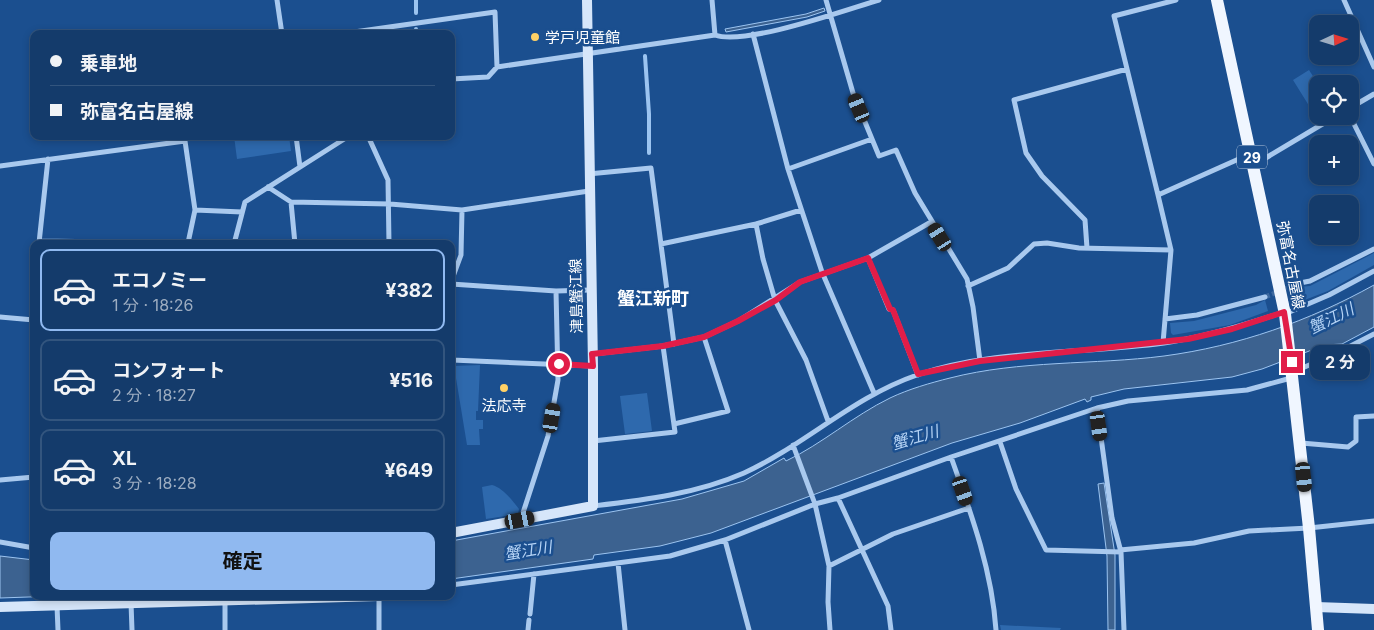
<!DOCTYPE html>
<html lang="ja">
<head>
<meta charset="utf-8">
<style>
  :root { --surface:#143b6b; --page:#1d4271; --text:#f1f3f6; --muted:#9dadc1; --line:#33557e; --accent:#90b9f0 }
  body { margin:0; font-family:Inter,"Noto Sans JP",sans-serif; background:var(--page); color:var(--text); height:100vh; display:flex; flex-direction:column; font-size:19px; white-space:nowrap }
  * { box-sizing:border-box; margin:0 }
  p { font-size:16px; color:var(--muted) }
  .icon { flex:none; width:28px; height:28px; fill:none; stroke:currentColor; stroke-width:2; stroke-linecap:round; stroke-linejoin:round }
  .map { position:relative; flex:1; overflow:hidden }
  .panel { position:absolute; left:30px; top:240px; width:425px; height:360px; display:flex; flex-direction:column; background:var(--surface); border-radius:10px; box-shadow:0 2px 8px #0003,0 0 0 1px var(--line) }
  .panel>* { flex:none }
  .guide { position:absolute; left:30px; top:30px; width:425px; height:110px; border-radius:10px; box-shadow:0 2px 8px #0003,0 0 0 1px var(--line); display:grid; align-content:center; height:110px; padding:0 20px; background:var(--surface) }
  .needle { width:32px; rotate:86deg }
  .buttons { position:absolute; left:1309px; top:15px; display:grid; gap:10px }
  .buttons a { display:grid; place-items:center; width:50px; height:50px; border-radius:10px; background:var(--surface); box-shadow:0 2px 8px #0003,0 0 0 1px var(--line); font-size:25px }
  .end { position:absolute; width:22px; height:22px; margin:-11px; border:6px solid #e11d48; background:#fff; box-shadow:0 0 0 2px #fff }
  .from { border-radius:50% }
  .bubble { position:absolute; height:35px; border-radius:10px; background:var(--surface); box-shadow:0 2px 8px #0003,0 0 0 1px var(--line); font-size:16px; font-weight:700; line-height:35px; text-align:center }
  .car { position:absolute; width:15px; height:30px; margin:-15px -8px; border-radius:6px; box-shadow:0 0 4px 1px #0007; background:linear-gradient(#222 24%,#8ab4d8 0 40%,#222 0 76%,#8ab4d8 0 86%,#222 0) }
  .guide b { display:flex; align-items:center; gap:18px; height:48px; font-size:19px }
  .guide b+b { border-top:1px solid var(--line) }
  .guide i { width:12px; height:12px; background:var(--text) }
  ul { padding:9px 0 0; list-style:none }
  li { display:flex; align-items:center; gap:15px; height:82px; margin:0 10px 8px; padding:0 10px; border:2px solid var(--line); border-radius:10px }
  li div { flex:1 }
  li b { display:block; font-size:19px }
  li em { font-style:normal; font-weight:700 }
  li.on { border-color:var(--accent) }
  li>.icon { width:45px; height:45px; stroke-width:1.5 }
  .button { display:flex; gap:10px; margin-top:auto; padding:10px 20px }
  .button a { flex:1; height:58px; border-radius:10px; background:var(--accent); color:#111; font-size:20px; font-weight:700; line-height:58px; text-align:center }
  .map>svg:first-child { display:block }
</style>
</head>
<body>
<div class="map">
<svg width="1374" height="630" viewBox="0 0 1374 630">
  <rect width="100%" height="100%" fill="#1b4f8f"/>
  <path fill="#2e69ad" d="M 1309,70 L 1318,84 L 1316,117 L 1293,80 Z
    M 234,136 L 289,136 L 291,151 L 237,159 Z
    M 1374,253 L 1374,265 L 1328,291 L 1302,301 L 1299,287 L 1310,286 Z
    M 1265,300 L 1268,311 L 1230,325 L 1173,335 L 1171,333 L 1170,323 L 1194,321 L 1256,305 Z
    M 480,365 L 478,411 L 476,411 L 476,420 L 483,420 L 483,429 L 479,429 L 480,445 L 467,445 L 454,366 Z
    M 647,393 L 652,431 L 625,434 L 620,396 Z
    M 492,485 C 503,488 512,500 519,509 L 518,514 L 486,519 L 482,487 Z
    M 1000,625 L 1061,628 L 1060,630 L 1001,630 Z"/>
  <path fill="#3c6290" stroke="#9cc4f0" d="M 824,8 L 825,11 L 807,17 L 726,32 L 725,29 L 806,14 Z
    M 1374,285 L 1374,327 L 1342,344 L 1325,345 L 1262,369 L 1232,377 L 1124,389 L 1091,397 L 1091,400 L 1087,402 L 1085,399 L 1020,423 L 952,443 L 711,533 L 660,546 L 594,555 L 593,559 L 451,579 L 451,541 L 682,499 L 744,481 L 784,458 L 786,461 C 822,444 853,416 890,398 C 909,389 930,383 950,378 C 1020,360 1094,365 1164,356 C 1239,346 1309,321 1374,285 Z
    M 1104,483 L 1115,555 L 1115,630 L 1108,630 L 1107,556 L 1098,484 Z
    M 0,556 L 34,560 L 34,596 L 57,596 L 0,598 Z"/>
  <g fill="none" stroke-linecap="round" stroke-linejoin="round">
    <path stroke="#9cc4f0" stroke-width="4" d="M 416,13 L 416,0
      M 416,34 L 416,29
      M 645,56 L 649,114 L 649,153"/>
    <path stroke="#3d69a0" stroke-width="5" stroke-dasharray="5 2.5" stroke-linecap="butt" d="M 1265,297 L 1300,283"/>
    <path stroke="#a9c9ee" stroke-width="5" d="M 277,0 L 282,34
      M 712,0 L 715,35
      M 826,0 L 853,93 L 879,156 L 896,150 L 915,193 L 967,279 L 973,307 L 980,361
      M 1344,0 L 1374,67
      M 340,34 L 495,12 L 497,67
      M 753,34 L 788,169 L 822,272 L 874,393
      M 451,79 L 488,77 L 497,67 L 715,35 C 745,46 845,10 879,0
      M 1350,108 L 1374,94
      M 1350,116 L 1374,164
      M 296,136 L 300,167
      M 368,136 L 388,180 L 389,244
      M 1254,165 L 1336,116
      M 0,166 L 185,141 L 195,210 L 188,243 L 39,241
      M 788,169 L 872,139
      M 588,174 L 651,168 L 674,344
      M 268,187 L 291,202 L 390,204 L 462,210 L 589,191
      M 1158,195 L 1114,16 L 1176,0
      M 291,202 L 295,244
      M 195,210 L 242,212
      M 756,224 L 763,259 L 775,300 L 806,360 L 828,421
      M 39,243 L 48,159
      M 234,244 L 245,202 L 349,136
      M 661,244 L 756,224 L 801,210
      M 1087,248 L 1085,220 L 1042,176 L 1026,153 L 1014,100 L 1127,69
      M 868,258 L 889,309 L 893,310 L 918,375
      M 451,282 L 461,255 L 462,210
      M 1300,283 L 1310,281 L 1374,249
      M 451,284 L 556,291 L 590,290
      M 968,286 L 1008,268 L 1034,244 L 1047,243 L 1079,248 L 1171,250 L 1158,195 L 1250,154
      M 1287,313 L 1329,295 L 1374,271
      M 0,317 L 34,320
      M 1165,319 L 1197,315 L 1265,297
      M 1163,343 L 1171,250
      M 593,354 L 663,346 L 704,337 L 738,321 L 800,282 L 868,258 L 931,222
      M 451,356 L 452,360 L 593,366
      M 1293,372 L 1335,354 L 1374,334
      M 1097,408 L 1112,518 L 1121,552 L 1124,630
      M 674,424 L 728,411 L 704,337
      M 593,441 L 675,432 L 663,346
      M 1000,442 L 1016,489 L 1046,550 L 1121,552
      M 1301,443 L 1348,447 L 1356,441 L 1356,417 L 1374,416
      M 793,445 L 815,504 L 829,566 L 828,602 L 830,630
      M 951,457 C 971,513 992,570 996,630
      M 0,480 L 34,477
      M 838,498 L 888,606 L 891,630
      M 593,506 C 644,500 696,494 744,473 C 805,445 853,397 917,375 C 992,349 1085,354 1164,343 C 1205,337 1245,325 1284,312
      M 521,519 L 548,436 L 558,380 L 556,291
      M 725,540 L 749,630
      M 0,542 L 34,548
      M 1120,550 L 1194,543 L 1249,531 L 1309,528 L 1374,521
      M 618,563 L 625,630
      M 829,566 L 893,534 L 969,508
      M 451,585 L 670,556 L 725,540 L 815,504 L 838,498 L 951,457 L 1097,408 L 1128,401 L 1247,390 L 1291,378
      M 225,601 L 225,630
      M 131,603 L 132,630
      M 57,606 L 58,630
      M 530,614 L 534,574
      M 379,630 L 379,598 L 381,597
      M 528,630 L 529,620"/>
    <path stroke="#d6e6fa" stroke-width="10" d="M 451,533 L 593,506 L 593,366 L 587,0
      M 0,607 L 379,596
      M 1316,607 L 1374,609"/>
    <path stroke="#f0f6ff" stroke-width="12" d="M 1217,0 L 1285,314 L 1309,528 L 1318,630"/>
  </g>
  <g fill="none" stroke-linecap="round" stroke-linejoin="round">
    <path stroke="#e11d48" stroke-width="6" d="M 559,364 L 593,366 L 592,354 L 663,346 L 704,337 L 738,321 L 776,300 L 800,282 L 868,258 L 890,309 L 893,310 L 918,374 L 980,361 L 1188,339 L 1232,329 L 1284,312 L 1292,362"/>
  </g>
  <g fill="#ffd166" stroke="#1b4f8f" stroke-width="2">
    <circle cx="535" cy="37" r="5"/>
    <circle cx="504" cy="388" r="5"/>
  </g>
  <g text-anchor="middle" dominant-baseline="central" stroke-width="5" stroke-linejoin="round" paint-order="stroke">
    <rect fill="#1b4f8f" stroke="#bbcadd" stroke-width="1" x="1237" y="145.5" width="30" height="23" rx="4"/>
    <g font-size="14" font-weight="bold" fill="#fff">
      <text x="1252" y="157">29</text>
    </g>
    <g font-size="15" fill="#fff" stroke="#1b4f8f" text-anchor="start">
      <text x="545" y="37">学戸児童館</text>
      <text x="504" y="405" text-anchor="middle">法応寺</text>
    </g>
    <g font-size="15" fill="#fff" stroke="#1b4f8f">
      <text transform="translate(1291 265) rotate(79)">弥富名古屋線</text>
      <text transform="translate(576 296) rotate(-91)">津島蟹江線</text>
    </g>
    <g font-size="16" font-style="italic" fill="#b5d3f5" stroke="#1b4f8f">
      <text transform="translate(1331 318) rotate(-26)">蟹江川</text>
      <text transform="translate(915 437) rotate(-16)">蟹江川</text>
      <text transform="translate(528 550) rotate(-9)">蟹江川</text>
    </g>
    <g font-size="18" font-weight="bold" fill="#fff" stroke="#1b4f8f">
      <text x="653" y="298">蟹江新町</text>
    </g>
  </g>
</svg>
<div class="buttons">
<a><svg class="needle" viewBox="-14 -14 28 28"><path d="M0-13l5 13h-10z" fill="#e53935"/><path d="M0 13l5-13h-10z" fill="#9dadc1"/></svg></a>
<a><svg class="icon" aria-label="locate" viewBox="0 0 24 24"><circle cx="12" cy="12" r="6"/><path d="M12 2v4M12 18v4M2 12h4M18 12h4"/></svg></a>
<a>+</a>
<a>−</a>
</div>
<i class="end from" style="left:559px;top:364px"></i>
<i class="end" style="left:1292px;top:362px"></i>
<div class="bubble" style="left:1310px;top:345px;width:60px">2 分</div>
<i class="car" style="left:859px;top:108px;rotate:337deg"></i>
<i class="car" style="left:940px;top:237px;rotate:328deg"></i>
<i class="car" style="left:552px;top:418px;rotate:10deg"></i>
<i class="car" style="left:1099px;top:426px;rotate:172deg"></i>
<i class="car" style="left:1304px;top:477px;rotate:174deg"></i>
<i class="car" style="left:963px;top:491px;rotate:161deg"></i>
<i class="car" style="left:520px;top:520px;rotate:79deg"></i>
<div class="guide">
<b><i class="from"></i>乗車地</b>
<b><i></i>弥富名古屋線</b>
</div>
<section class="panel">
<ul>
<li class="on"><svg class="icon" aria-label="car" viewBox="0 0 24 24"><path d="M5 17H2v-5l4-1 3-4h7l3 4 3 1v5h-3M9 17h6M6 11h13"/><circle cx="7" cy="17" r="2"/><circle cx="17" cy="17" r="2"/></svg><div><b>エコノミー</b><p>1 分 · 18:26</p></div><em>¥382</em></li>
<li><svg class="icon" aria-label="car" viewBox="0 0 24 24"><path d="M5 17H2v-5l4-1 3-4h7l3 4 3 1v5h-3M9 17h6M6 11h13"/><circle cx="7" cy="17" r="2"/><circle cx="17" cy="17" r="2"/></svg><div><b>コンフォート</b><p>2 分 · 18:27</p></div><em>¥516</em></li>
<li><svg class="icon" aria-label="car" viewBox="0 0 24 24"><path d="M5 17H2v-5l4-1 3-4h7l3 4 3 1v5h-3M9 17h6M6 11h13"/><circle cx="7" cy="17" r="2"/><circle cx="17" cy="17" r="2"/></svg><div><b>XL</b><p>3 分 · 18:28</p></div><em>¥649</em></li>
</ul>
<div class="button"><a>確定</a></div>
</section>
</div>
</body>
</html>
